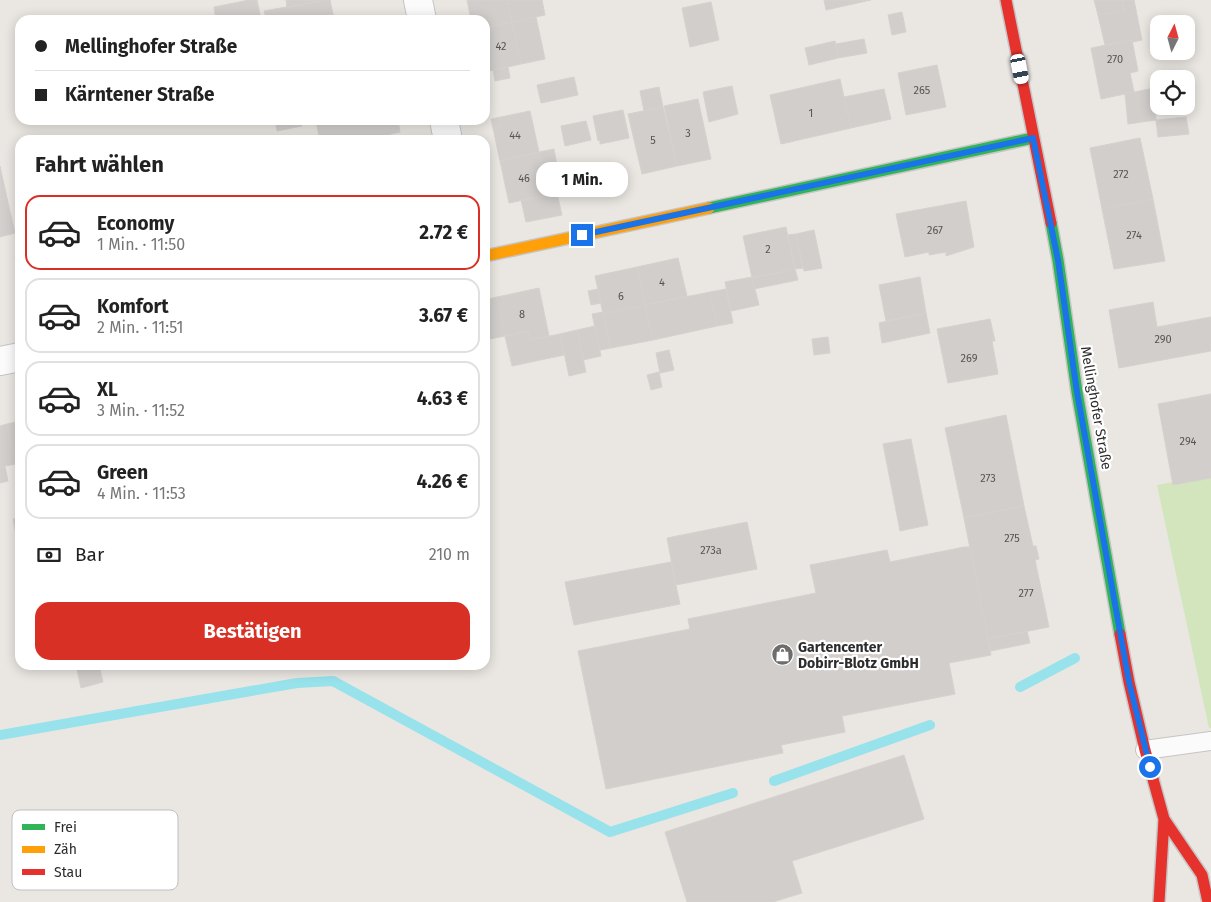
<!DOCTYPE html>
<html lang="de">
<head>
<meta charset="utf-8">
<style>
  :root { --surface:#fff; --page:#f6f6f6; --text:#222; --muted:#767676; --line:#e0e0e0; --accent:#d93025 }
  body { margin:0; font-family:"Fira Sans",sans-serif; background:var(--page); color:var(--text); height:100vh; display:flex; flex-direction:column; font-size:19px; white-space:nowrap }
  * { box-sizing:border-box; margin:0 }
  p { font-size:16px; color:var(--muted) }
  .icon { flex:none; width:28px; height:28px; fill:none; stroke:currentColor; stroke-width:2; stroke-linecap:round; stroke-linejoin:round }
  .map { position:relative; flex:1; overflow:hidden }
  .side { position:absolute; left:15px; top:135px; width:475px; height:535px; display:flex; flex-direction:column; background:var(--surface); border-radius:15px; box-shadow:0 2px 12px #0003 }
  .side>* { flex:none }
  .hud { position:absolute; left:15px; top:15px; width:475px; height:110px; border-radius:15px; box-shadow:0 2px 12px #0003; display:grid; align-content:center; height:110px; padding:0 20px; background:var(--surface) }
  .needle { width:32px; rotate:6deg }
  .controls { position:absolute; left:1150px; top:15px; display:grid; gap:10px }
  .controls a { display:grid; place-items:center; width:45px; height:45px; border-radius:10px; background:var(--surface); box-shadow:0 2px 12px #0003; font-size:25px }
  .end { position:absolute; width:22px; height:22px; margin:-11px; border:6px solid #1a73e8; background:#fff; box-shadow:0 0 0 2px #fff }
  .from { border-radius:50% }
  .bubble { position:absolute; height:35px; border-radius:15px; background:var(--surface); box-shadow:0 2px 12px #0003; font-size:16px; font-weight:700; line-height:35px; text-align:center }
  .car { position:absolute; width:15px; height:30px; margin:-15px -8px; border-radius:6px; box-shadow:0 0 4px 1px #0007; background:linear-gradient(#fff 24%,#345 0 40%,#fff 0 76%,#345 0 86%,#fff 0) }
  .hud b { display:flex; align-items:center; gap:18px; height:48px; font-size:19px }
  .hud b+b { border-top:1px solid var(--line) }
  .hud i { width:12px; height:12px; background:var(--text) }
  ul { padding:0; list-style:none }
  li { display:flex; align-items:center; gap:15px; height:75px; margin:0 10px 8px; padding:0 10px; border:2px solid var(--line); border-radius:15px }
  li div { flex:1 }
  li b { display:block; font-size:19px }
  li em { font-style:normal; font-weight:700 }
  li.selected { border-color:var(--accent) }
  li>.icon { width:45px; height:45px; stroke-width:1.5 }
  h2 { padding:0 20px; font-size:22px; line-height:60px }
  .pay { display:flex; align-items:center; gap:12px; height:55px; padding:0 20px; font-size:19px }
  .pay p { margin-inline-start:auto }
  .cta { display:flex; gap:10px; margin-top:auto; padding:10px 20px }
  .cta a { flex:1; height:58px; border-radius:15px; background:var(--accent); color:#fff; font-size:20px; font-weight:700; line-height:58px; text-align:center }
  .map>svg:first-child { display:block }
</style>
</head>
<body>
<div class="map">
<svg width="1211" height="902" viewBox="0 0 1211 902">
  <rect width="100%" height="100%" fill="#eae6e2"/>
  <path fill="#d2e5bc" d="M 1211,475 L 1211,728 L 1209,728 L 1157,485 Z"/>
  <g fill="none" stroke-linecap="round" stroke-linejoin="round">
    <path stroke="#97e2eb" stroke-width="10" d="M 1020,687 L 1075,658
      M 0,735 L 297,683 L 333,681 L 610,832 L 733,793
      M 774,781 L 930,725"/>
  </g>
  <path fill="#d1cecc" stroke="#d5d2ce" d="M 249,0 L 257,0 L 261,19 L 216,20 L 214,7 Z
    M 286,0 L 325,0 L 287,8 Z
    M 325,0 L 330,0 L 333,14 L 303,20 L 267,20 L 264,11 Z
    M 467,0 L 507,0 L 512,22 L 485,28 L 485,20 L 471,20 Z
    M 507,0 L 542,0 L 545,15 L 512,22 Z
    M 824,0 L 871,0 L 826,10 Z
    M 1094,0 L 1122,0 L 1124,11 L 1098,15 Z
    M 1122,0 L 1134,0 L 1142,40 L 1133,42 L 1132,40 L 1105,45 L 1098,15 L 1124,11 Z
    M 711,2 L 719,40 L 690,47 L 682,8 Z
    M 902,12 L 906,32 L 892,35 L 888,15 Z
    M 333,14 L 334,20 L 303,20 Z
    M 536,17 L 545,59 L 521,64 L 512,22 Z
    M 512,22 L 521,64 L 485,72 L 485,28 Z
    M 864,39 L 867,53 L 838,58 L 836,44 Z
    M 1132,40 L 1138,71 L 1130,73 L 1134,92 L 1101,99 L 1091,48 Z
    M 835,41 L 838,58 L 809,65 L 805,48 Z
    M 937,65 L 946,107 L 906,115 L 898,73 Z
    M 508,67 L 510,78 L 495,81 L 493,70 Z
    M 574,77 L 578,95 L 541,103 L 537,85 Z
    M 840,79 L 851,128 L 781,144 L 770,95 Z
    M 732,86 L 738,114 L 709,122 L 703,92 Z
    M 659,87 L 663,107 L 644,111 L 640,91 Z
    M 1154,88 L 1156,120 L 1128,124 L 1125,94 Z
    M 884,89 L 891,119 L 851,128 L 844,97 Z
    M 698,99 L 711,159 L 677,166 L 664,106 Z
    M 663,107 L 677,166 L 642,174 L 628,114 Z
    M 623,110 L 629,138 L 600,144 L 600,140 L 598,141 L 593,116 Z
    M 530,111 L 539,152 L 500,161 L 491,119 Z
    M 1186,117 L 1189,134 L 1158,137 L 1156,120 Z
    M 275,120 L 300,120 L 302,126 L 277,131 Z
    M 323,120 L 398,120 L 400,132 L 387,135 L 388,140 L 320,140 L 316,122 Z
    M 586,121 L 591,140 L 565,146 L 561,126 Z
    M 1140,138 L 1153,199 L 1102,209 L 1090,148 Z
    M 554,149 L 562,192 L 548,195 L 539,152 Z
    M 539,152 L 548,195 L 509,203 L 500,161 Z
    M 0,166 L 7,198 L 0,200 Z
    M 557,193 L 562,215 L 526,222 L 521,200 Z
    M 7,198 L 15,233 L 0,237 L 0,200 Z
    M 1153,199 L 1165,261 L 1114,269 L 1102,209 Z
    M 966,201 L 974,247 L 946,256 L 946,252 L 929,255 L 929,252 L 905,257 L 896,214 Z
    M 786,227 L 795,269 L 752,278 L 743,236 Z
    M 814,230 L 822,268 L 804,271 L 796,234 Z
    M 796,234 L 803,268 L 795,269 L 788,235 Z
    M 20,255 L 20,278 L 15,256 Z
    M 678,258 L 687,296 L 645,305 L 637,267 Z
    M 637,267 L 645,305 L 603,314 L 595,276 Z
    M 795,269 L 798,280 L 754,289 L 752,278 Z
    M 752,277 L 759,305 L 731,311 L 725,282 Z
    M 920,277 L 926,313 L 886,321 L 879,285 Z
    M 539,288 L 549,336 L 530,340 L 528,331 L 505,336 L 497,297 Z
    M 598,289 L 601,303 L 591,305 L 588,291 Z
    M 726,289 L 733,323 L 717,326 L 710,292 Z
    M 710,292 L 717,326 L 653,340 L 645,305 Z
    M 497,297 L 505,336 L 485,340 L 485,300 Z
    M 1153,302 L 1157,327 L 1211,317 L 1211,351 L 1119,368 L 1109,310 Z
    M 645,305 L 653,340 L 611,348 L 603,314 Z
    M 603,312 L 611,348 L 600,350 L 592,314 Z
    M 926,313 L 930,333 L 882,343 L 879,323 Z
    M 990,319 L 995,341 L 992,341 L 998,374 L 948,383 L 937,329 Z
    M 595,326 L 601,356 L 583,360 L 577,330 Z
    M 577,330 L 586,372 L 569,376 L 560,334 Z
    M 528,331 L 530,340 L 560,334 L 564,355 L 512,366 L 505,336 Z
    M 828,337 L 830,353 L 814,355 L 812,339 Z
    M 669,350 L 674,370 L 660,373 L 656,353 Z
    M 659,372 L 662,387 L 651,390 L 647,375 Z
    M 1211,394 L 1211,478 L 1173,485 L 1158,404 Z
    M 1006,415 L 1024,506 L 964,518 L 945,428 Z
    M 20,421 L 20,463 L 16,464 L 7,424 Z
    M 7,424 L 16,464 L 0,467 L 0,426 Z
    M 911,439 L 928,525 L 900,531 L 883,444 Z
    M 5,466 L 8,481 L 0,483 L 0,467 Z
    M 1024,506 L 1033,546 L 1036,546 L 1039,559 L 1035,560 L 1049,627 L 988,639 L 964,518 Z
    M 20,517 L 20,549 L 19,550 L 13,519 Z
    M 747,522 L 757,569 L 676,585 L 667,538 Z
    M 964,547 L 970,547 L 991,655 L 949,663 L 955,694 L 842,716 L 845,732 L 781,745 L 783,753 L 606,789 L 578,651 L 690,629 L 688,619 L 816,593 L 810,565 L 887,550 L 890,562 Z
    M 671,562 L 680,604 L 574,625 L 565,582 Z
    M 1027,631 L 1030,643 L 991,651 L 988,639 Z
    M 76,665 L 99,665 L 103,682 L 81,688 Z
    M 904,755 L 924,819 L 792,861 L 802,893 L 773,902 L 687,902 L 665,832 Z"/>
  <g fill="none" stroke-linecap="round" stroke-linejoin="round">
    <defs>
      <path id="lane" d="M 1145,750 L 1211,741"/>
      <path id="street" d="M 418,0 L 422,20
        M 444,120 L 448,140
        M 0,361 L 20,357"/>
      <path id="fast" d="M 709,208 L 1033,138
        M 1051,223 L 1058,260 L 1077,392 L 1120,634"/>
      <path id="slow" d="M 485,256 L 709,208"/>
      <path id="jam" d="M 1006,0 L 1051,223
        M 1120,634 L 1129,682 L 1145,750 L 1164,819 L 1159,902
        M 1164,819 L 1202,875 L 1208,902"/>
    </defs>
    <use href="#lane" stroke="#c6c5c5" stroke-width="20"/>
    <use href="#street" stroke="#c6c5c5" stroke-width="30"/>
    <use href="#fast" stroke="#c6c5c5" stroke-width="14"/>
    <use href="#slow" stroke="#c6c5c5" stroke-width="14"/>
    <use href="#jam" stroke="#c6c5c5" stroke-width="14"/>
    <use href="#lane" stroke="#fcfbfb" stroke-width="18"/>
    <use href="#street" stroke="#fcfbfb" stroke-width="28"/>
    <use href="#fast" stroke="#30b455" stroke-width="11"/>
    <use href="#slow" stroke="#ff9f0a" stroke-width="11"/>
    <use href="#jam" stroke="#e5322d" stroke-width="11"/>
  </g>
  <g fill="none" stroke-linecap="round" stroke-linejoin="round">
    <path stroke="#1a73e8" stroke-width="6" d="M 582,235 L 1033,138 L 1058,260 L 1077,392 L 1129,682 L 1150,767"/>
  </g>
  <defs>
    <symbol id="shop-disc" viewBox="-11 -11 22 22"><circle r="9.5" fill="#6e6d6c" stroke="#fff"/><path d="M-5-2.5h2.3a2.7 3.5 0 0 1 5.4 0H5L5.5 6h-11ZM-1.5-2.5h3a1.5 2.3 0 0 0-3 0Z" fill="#fff"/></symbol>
  </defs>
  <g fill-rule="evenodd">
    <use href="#shop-disc" x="770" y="642" width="25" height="25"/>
  </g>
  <g text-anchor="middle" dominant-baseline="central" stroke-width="4.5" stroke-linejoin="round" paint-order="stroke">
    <g font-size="11" fill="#565555">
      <text x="501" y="46">42</text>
      <text x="1115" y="59">270</text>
      <text x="922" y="90">265</text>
      <text x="811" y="113">1</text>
      <text x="688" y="133">3</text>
      <text x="515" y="135">44</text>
      <text x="653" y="140">5</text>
      <text x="1121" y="174">272</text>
      <text x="524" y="178">46</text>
      <text x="935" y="230">267</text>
      <text x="1134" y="235">274</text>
      <text x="768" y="249">2</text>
      <text x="662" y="282">4</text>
      <text x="621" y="296">6</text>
      <text x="522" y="314">8</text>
      <text x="1163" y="339">290</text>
      <text x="969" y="358">269</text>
      <text x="1188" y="441">294</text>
      <text x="988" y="478">273</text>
      <text x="1012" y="538">275</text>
      <text x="711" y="550">273a</text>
      <text x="1026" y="593">277</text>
    </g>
    <g font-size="14" fill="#2c2c2c" stroke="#fff">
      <text transform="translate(1096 408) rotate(80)">Mellinghofer Straße</text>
    </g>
    <g font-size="14" font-weight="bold" fill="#2c2c2c" stroke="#fff" text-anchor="start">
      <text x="798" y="647">Gartencenter<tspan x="798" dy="16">Dobirr-Blotz GmbH</tspan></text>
    </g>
  </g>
  <rect x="12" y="810" width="166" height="80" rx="8" fill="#fff" stroke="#c0c0c0" stroke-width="1"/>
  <rect x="22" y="824" width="23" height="6" fill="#30b455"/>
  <rect x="22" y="846" width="23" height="7" fill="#ff9f0a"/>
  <rect x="22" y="869" width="23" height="6" fill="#e5322d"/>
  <g font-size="14" fill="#2c2c2c">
    <text x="54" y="832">Frei</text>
    <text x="54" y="854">Zäh</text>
    <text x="54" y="877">Stau</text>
  </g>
</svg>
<div class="controls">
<a><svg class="needle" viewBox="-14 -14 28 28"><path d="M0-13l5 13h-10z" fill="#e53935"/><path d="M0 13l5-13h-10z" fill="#767676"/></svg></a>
<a><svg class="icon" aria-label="locate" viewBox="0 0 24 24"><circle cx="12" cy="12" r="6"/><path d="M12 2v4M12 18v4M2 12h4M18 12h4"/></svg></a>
</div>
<i class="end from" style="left:1150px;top:767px"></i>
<i class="end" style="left:582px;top:235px"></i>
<div class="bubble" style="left:536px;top:162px;width:92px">1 Min.</div>
<i class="car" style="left:1020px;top:69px;rotate:169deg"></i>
<div class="hud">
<b><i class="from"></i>Mellinghofer Straße</b>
<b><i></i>Kärntener Straße</b>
</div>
<section class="side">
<h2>Fahrt wählen</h2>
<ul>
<li class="selected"><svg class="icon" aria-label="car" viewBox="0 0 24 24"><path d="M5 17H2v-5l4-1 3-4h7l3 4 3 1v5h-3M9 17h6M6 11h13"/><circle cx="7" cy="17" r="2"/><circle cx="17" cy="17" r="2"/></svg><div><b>Economy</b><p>1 Min. · 11:50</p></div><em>2.72 €</em></li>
<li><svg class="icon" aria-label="car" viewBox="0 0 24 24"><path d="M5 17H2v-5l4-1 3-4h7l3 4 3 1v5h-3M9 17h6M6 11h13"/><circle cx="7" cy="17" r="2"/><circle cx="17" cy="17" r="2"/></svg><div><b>Komfort</b><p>2 Min. · 11:51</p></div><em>3.67 €</em></li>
<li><svg class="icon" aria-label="car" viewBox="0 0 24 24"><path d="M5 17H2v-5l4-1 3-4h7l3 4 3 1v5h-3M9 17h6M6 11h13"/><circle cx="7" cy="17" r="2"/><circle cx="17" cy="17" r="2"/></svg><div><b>XL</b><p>3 Min. · 11:52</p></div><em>4.63 €</em></li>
<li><svg class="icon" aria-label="car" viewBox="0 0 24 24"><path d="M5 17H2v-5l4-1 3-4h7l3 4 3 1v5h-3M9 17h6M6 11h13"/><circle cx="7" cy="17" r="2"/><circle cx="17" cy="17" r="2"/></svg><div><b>Green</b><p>4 Min. · 11:53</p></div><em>4.26 €</em></li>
</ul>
<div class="pay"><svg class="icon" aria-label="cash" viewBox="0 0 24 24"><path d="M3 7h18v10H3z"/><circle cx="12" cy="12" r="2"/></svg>Bar<p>210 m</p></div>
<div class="cta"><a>Bestätigen</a></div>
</section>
</div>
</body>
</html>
